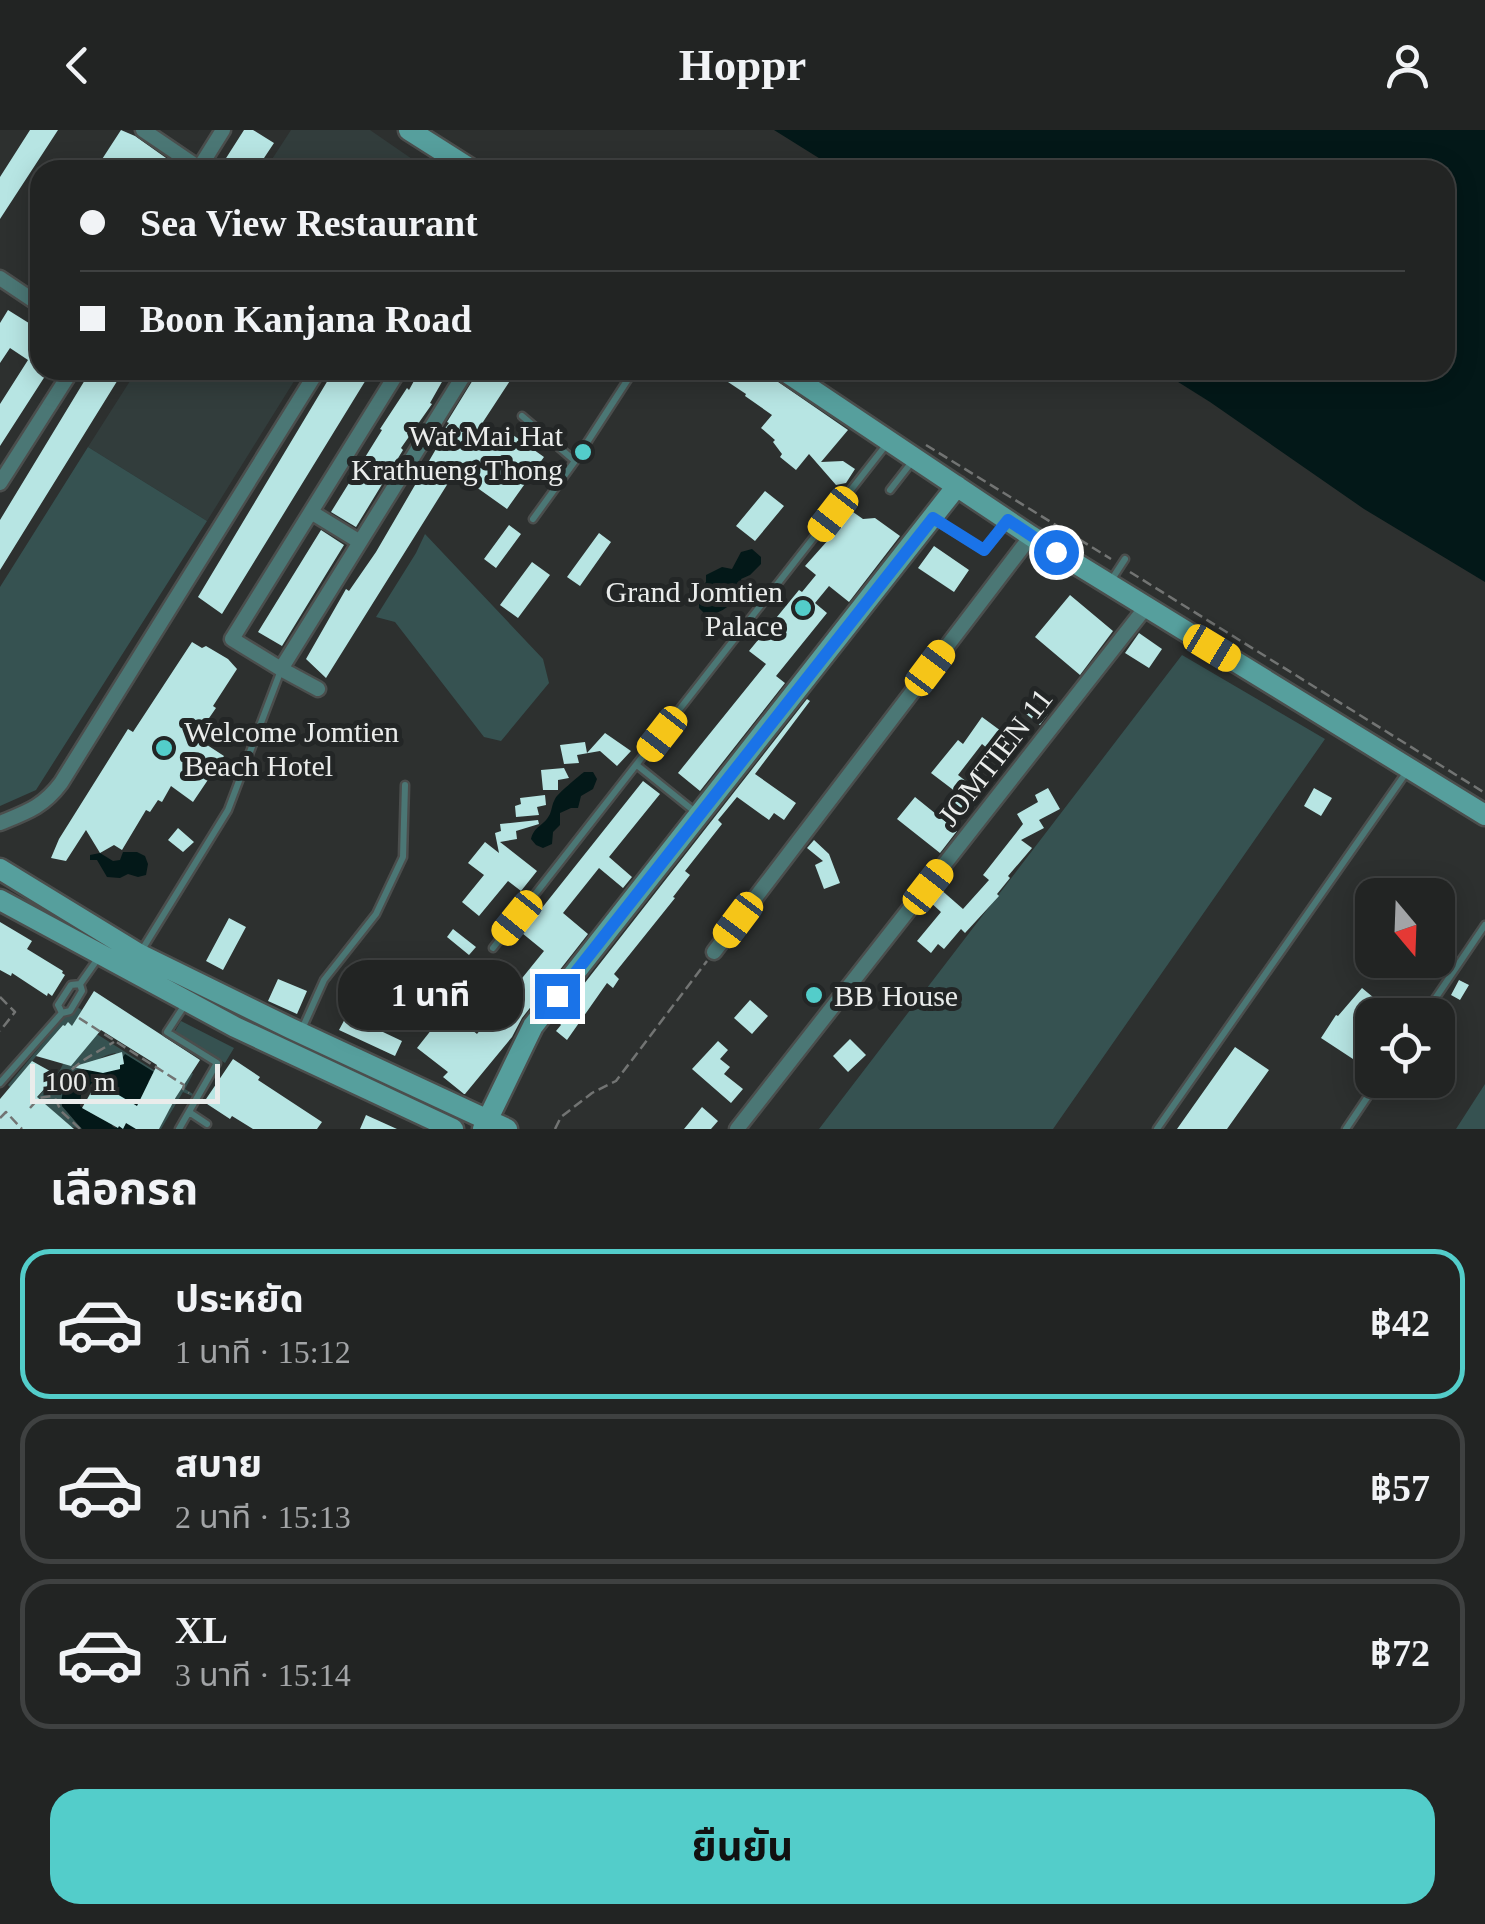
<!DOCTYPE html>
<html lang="th">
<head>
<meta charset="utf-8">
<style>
  :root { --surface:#222423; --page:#2a2c2b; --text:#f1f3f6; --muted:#a2a4a6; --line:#3f4141; --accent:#53cdca }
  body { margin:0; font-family:"Times New Roman","Noto Sans Thai",serif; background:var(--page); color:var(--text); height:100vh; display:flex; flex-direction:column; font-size:38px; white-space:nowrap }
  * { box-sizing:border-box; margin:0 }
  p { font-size:32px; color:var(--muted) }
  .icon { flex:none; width:55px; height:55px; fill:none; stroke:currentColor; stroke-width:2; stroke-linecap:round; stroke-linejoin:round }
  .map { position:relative; height:999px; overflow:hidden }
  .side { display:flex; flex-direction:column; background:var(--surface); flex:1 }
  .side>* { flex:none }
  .guide { position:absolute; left:30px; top:30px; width:1425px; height:220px; border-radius:30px; box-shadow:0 5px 25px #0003,0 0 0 2px var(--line); display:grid; align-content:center; height:220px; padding:0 50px; background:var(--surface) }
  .needle { width:65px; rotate:161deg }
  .controls { position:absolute; left:1355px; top:748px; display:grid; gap:20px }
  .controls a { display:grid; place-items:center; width:100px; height:100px; border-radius:20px; background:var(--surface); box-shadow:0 5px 25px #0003,0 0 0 2px var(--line); font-size:50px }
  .scale { position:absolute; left:30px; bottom:25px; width:190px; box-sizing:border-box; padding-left:10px; border:5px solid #eaeceb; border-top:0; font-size:28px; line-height:35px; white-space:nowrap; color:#eaeceb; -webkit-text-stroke:8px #232626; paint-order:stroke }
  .end { position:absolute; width:45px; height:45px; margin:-22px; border:12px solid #1a73e8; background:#fff; box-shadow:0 0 0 5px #fff }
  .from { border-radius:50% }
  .bubble { position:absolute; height:70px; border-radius:30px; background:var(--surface); box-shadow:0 5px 25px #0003,0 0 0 2px var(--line); font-size:32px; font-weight:700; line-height:70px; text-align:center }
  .car { position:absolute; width:30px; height:60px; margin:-30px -15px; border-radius:12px; box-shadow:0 0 8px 2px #0007; background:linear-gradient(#f5c518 24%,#345 0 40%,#f5c518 0 76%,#345 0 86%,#f5c518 0) }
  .guide b { display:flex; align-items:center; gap:35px; height:95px; font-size:38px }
  .guide b+b { border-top:2px solid var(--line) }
  .guide i { width:25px; height:25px; background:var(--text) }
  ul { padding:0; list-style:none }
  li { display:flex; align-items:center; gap:30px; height:150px; margin:0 20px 15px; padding:0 30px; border:5px solid var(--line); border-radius:30px }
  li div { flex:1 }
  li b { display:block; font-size:38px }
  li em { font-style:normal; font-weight:700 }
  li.on { border-color:var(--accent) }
  li>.icon { width:90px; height:90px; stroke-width:1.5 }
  h2 { padding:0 50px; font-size:45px; line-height:120px }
  .action { display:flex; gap:20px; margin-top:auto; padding:20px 50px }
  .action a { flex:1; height:115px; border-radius:30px; background:var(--accent); color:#111; font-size:40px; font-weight:700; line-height:115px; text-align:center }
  header { display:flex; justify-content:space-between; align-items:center; height:130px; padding:0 50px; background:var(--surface); font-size:45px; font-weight:700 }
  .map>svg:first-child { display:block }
</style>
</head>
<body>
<header><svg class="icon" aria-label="back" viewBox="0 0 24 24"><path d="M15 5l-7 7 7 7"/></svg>Hoppr<svg class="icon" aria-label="person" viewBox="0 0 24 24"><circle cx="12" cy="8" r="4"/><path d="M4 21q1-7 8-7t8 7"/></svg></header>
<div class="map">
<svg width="1485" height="999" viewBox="0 0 1485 999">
  <rect width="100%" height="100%" fill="#2d302f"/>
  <path fill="#323d3c" d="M 291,0 L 370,0 L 428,40 L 265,40 Z
    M 137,240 L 301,240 L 207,391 L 88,317 Z"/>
  <path fill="#365251" d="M 88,317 L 207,391 L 36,660 L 0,676 L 0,457 Z
    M 425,404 L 543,529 L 549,553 L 501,611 L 484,607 L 395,492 L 376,487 L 416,423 Z
    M 1182,525 L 1325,609 L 1053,999 L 819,999 Z
    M 77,877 L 82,880 L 76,891 L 181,957 L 192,943 L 193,944 L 185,959 L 193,964 L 192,966 L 183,962 L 161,999 L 159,999 L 161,992 L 170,979 L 169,977 L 176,968 L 177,961 L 151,946 L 153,943 L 123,927 L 119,928 L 115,923 C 92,928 77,944 63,962 L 62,976 L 82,999 L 68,996 L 66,992 L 53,984 L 54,982 L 35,966 L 38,967 L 46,958 L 44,956 C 67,940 69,922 63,895 L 10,957 L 8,955 L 67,884 L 73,883 Z
    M 181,891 L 234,918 L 225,933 L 175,901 Z
    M 1485,954 L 1485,999 L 1456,999 Z"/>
  <path fill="#031818" d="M 774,0 L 1485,0 L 1485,452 L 1364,379 L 1210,272 L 1159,240 L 1445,240 L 1445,40 L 838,40 Z
    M 752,419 L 761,427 L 761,434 L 750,445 L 741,449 L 743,458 C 736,471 722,485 706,485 L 699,478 C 699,467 699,460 706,452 L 706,445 L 722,437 L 732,439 L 741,422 Z
    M 584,642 L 593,642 L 597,649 L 593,659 L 581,666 L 578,678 L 571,678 L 560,683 L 560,695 L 553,702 L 552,714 L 543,718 L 536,715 L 531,709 C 534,696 544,696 550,684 C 552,679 552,674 555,669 C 557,664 579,646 584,642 Z
    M 123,722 L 137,722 L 145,726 L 148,734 L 146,745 L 138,747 L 128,744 L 120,748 L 107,747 L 97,730 L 90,730 L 90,725 L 100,723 L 113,731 L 120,730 Z
    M 125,924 L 154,942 L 148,952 L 150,953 L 140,980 L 92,953 L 81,965 L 80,976 L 98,987 L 114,992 L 112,996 L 115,998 L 119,996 L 123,998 L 129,989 L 136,999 L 82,999 L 62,976 C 59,956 74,953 83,939 L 102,942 L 119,939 L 120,935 L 124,934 L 123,927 Z"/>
  <path fill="#b7e5e3" d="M 30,0 L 58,0 L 0,89 L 0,47 Z
    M 121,0 L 135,6 L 183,40 L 130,40 L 123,36 L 121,40 L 95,40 Z
    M 244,0 L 253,0 L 274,13 L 256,40 L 227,40 L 221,36 Z
    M 8,180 L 40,200 L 40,240 L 49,240 L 0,316 L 0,274 L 28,230 L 10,218 L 0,233 L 0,193 Z
    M 91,240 L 124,240 L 0,440 L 0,390 Z
    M 334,240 L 372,240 L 222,484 L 198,467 Z
    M 420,240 L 454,240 L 446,252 L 443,250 L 430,273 L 432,274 L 401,318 L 403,320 L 356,397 L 331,382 L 382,300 L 380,299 L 407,258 L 409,260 Z
    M 479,240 L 517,240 L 483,292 L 499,304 L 503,298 L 544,327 L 507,379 L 455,342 L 326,548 L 306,529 L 346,459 L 349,461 L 376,422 L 436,319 L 432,316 L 449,293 L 447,292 Z
    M 728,240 L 761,240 L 848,300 L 821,332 L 843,331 L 855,339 L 846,353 L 836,355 L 809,324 L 796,340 L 780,327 L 782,324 L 773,312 L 775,310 L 761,298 L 772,285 L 745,266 L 746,264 L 722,248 Z
    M 765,361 L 784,376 L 755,411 L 736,396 Z
    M 853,382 L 863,389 L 875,388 L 900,406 L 849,472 L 829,456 L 815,473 L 827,483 L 776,546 L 785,553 L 700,661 L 678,643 L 766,534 L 749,521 L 799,460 L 802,462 L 816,445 L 805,436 Z
    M 509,395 L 521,404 L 496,438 L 484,429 Z
    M 321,400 L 344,415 L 282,516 L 258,502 Z
    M 599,403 L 611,412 L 580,456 L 567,447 Z
    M 934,416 L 969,440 L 954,462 L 918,438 Z
    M 532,432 L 550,445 L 518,488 L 500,475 Z
    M 1070,465 L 1113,501 L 1080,545 L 1035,507 Z
    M 1139,503 L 1162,519 L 1149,538 L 1125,523 Z
    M 192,512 L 202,518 L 206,516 L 228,529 L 237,539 L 213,576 L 216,578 L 207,591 L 212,593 L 201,611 L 224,626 L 193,672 L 171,656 L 162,672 L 158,670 L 150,682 L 146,680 L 122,720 L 114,715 L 100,723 L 86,700 L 66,731 L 51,728 L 59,709 L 128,599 L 133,602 Z
    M 807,569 L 810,571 L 755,644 L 796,673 L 784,690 L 774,683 L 769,690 L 737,667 L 718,690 L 722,694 L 685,741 L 690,745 L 673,767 L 675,768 L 614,844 L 619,849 L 613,858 L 607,853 L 567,910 L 556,901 L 561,895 L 558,891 L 564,884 L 562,882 Z
    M 1029,569 L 1048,584 L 1040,595 L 1020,579 Z
    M 982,587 L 1001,601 L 988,619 L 982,614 L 958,645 L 980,662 L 965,681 L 950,669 L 956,662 L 931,643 L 958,610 L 963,614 Z
    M 605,603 L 631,621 L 617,636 L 600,621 L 577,625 L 579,633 L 564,634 L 560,615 L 585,612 L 587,623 Z
    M 564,638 L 569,648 L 558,650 L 558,660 L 543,660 L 541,640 Z
    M 643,651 L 660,664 L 609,727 L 632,747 L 623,758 L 599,738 L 563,783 L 588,804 L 522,888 L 512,907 L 465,964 L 464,964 L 443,947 L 448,942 L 417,918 L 447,880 L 477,904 L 544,821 L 522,803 Z
    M 1048,658 L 1060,679 L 1039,690 L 1044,698 L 1021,710 L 1032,718 L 1008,746 L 1010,748 L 997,764 L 999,766 L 965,803 L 961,799 L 944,819 L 938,814 L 931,823 L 917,811 L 941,782 L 929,771 L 939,758 L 963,779 L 989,750 L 983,745 L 1023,694 L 1017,684 L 1038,672 L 1035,665 Z
    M 1314,658 L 1332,668 L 1321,686 L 1304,676 Z
    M 545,665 L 546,675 L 537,677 L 539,685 L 516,687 L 515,676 L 521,674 L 520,668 Z
    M 915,667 L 957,701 L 940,723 L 897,689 Z
    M 538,690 L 539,694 L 516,701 L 517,709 L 500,712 L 537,741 L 521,761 L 508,751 L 479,786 L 462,772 L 484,745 L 468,733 L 485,712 L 499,723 L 495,703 L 501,701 L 500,694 Z
    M 178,698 L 194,712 L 183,722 L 168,710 Z
    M 814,710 L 829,724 L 840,753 L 824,759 L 815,735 L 823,731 L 807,718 Z
    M 229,788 L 246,797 L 223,840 L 206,831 Z
    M 0,792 L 32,811 L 27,819 L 63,841 L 62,843 L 65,845 L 52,866 L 48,863 L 47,866 L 12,843 L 11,846 L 0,840 Z
    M 453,799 L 476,817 L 469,825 L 447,807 Z
    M 278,849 L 307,861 L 297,884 L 268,871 Z
    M 1459,850 L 1469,855 L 1460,870 L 1451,865 Z
    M 1362,858 L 1385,877 L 1378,885 L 1372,885 L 1372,892 L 1363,902 L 1368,906 L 1353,929 L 1321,908 L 1336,885 L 1338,886 Z
    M 94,861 L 200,930 L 176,967 L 159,999 L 136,999 L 126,993 L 123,999 L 119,996 L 118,998 L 82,978 L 97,952 L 137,976 L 157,935 L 101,900 L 71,936 L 36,926 L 63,895 L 65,896 L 68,892 L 72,896 Z
    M 750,870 L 768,886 L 752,904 L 734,888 Z
    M 347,885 L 402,911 L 395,926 L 339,900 Z
    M 850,909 L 866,925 L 848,942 L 833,926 Z
    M 718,911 L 728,920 L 720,929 L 730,937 L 724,944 L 743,959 L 731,973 L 692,939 Z
    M 1235,917 L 1269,940 L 1227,999 L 1177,999 Z
    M 122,922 L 124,934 L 120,935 L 120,939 L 103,943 L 72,937 Z
    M 233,929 L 260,947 L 258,950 L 322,992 L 317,999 L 253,999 L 232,986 L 230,989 L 204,972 Z
    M 32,931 L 57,945 L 37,967 L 74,999 L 0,999 L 0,969 Z
    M 702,977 L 718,991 L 711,999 L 684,999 Z
    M 366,985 L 397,999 L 360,999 Z"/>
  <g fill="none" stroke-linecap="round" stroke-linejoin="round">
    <defs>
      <path id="lane" d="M 522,286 L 575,331
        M 890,360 L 911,333
        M 533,389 L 575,331 L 634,240
        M 934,389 L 984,420 L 1006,394
        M 1112,449 L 1125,429
        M 638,636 L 694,681
        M 493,818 L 886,315
        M 140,823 L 228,680 L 281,540
        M 62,883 L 58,875 L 71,855 L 80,854
        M 1424,885 L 1485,795
        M 302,899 L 324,850 L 376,784 L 403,727 L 405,655
        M 0,953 L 62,883 L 70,881 L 82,861 L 80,854 L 99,827
        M 189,982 L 207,994
        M 179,999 L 217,933 L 167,902 L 186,873
        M 1157,999 L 1408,640
        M 1346,999 L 1379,950"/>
      <path id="street" d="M 143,0 L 199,38
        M 198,40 L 223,0
        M 442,40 L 451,27
        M 0,148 L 40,175
        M 0,353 L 72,240
        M 311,382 L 360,412
        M 281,539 L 232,509 L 399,240
        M 318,559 L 281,539 L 467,240
        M 0,693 C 27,682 43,677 61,653 L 318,240
        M 714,822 L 1031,406
        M 737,999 L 1146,477"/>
      <path id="secondary" d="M 409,0 L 472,40
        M 783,240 L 1031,406 L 1485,685
        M 0,739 L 139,824 L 290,898 L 507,999
        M 0,770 L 235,897 L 453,999
        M 483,999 L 533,896 L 957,356"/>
    </defs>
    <use href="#lane" stroke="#4b4e4d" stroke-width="11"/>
    <use href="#street" stroke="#4b4e4d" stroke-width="19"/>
    <use href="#secondary" stroke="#4b4e4d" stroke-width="25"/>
    <path stroke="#727473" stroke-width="2.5" stroke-dasharray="10 5" stroke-linecap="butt" d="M 926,315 L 1111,429
      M 1130,442 L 1485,663
      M 0,867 L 15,882 L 0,901
      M 79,888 L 184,955 L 183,959 L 189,963
      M 30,978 L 39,968 L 52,966
      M 0,988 L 6,982 L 22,999
      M 80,999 L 61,981 L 54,966 C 63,938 91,926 114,912
      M 555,999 L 561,987 L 592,963 L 616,951 L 707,831"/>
    <use href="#lane" stroke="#4b7775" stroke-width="6"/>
    <use href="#street" stroke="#4b7775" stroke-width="14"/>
    <use href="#secondary" stroke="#569f9d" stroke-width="20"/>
  </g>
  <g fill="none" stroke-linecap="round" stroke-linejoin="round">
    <path stroke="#1a73e8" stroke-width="12" d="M 557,866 L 933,388 L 984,420 L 1008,390 L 1056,422"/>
  </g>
  <g fill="#53cdca" stroke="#232626" stroke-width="4">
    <circle cx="583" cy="322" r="10"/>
    <circle cx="803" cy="478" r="10"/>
    <circle cx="164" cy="618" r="10"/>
    <circle cx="814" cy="865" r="10"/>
  </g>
  <g text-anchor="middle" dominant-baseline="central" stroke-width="10" stroke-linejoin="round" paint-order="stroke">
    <g font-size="30" fill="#eaeceb" stroke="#232626" text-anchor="end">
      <text x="563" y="305">Wat Mai Hat<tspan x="563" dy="34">Krathueng Thong</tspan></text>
      <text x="783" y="461">Grand Jomtien<tspan x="783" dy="34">Palace</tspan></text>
      <text x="184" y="601" text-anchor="start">Welcome Jomtien<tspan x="184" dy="34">Beach Hotel</tspan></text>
      <text x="834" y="865" text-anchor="start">BB House</text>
    </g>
    <g font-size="30" fill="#eaeceb" stroke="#232626">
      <text transform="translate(995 627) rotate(-52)">JOMTIEN 11</text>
    </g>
  </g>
</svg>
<div class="controls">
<a><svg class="needle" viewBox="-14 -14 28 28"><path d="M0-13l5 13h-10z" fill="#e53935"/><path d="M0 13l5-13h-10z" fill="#a2a4a6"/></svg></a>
<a><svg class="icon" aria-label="locate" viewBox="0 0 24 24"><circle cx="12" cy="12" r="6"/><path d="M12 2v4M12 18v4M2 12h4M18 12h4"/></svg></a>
</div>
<div class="scale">100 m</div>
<i class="end from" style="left:1056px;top:422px"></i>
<i class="end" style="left:557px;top:866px"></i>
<div class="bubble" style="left:338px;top:830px;width:185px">1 นาที</div>
<i class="car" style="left:833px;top:384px;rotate:218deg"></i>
<i class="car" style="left:1212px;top:518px;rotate:121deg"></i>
<i class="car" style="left:930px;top:538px;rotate:37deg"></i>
<i class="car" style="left:662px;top:604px;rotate:218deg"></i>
<i class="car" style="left:928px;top:757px;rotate:38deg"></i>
<i class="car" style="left:517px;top:788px;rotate:219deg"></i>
<i class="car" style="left:738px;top:790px;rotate:217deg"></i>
<div class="guide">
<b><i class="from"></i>Sea View Restaurant</b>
<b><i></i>Boon Kanjana Road</b>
</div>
</div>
<section class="side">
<h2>เลือกรถ</h2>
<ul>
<li class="on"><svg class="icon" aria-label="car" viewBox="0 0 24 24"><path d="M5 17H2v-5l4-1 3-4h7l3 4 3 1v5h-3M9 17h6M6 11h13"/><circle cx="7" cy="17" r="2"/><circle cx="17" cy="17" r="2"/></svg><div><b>ประหยัด</b><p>1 นาที · 15:12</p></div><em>฿42</em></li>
<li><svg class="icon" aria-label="car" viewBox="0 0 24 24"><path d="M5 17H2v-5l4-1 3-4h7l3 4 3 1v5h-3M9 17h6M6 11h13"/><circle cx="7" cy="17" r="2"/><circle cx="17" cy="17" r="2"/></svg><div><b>สบาย</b><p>2 นาที · 15:13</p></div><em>฿57</em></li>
<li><svg class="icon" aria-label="car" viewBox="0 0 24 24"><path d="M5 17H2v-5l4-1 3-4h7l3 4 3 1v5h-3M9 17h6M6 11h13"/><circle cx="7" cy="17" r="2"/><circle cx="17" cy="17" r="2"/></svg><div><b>XL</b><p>3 นาที · 15:14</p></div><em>฿72</em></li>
</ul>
<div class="action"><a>ยืนยัน</a></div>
</section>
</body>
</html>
